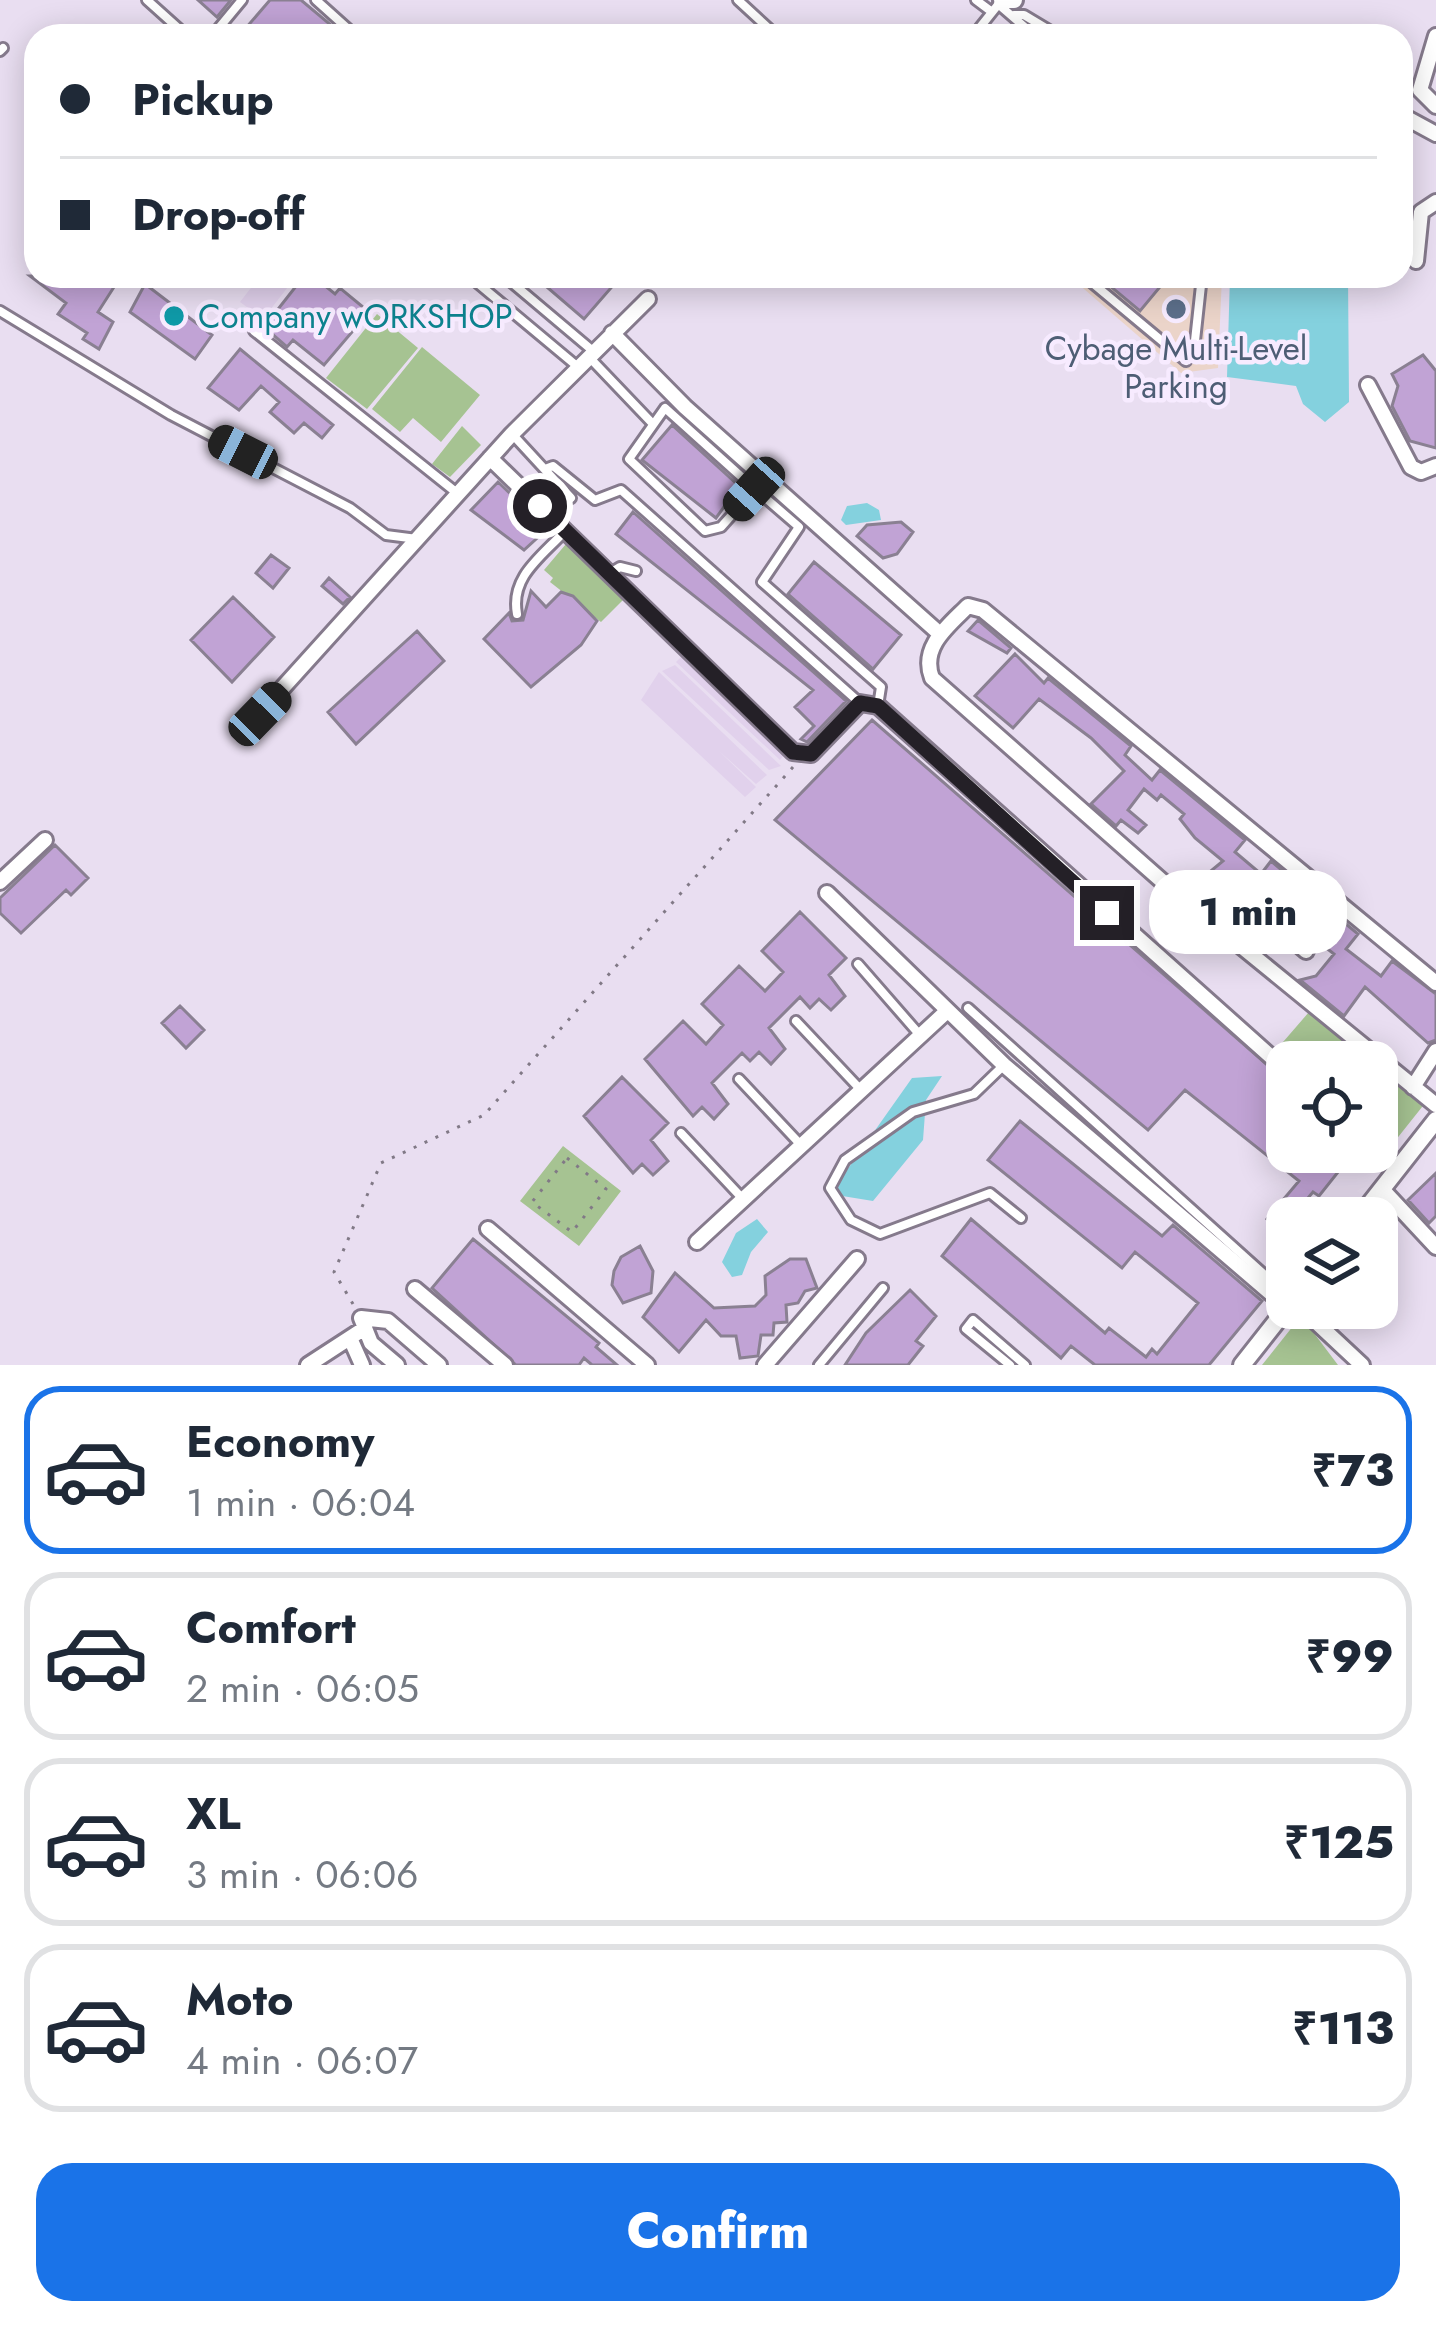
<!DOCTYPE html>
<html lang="en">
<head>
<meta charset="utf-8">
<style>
  :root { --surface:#fff; --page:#f2f2f3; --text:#1f2937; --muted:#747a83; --line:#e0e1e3; --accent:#1a73e8 }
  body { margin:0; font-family:Jost,sans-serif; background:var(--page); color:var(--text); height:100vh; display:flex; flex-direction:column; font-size:45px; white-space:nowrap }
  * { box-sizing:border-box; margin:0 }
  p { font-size:39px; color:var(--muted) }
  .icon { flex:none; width:66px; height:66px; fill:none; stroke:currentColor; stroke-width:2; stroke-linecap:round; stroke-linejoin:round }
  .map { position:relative; height:1365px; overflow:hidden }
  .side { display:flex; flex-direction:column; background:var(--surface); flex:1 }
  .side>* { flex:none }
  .guide { position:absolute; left:24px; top:24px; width:1389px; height:264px; border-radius:36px; box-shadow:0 6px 30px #0003; display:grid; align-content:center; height:264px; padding:0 36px; background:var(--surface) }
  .controls { position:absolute; left:1266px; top:1041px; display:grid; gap:24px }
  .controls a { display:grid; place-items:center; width:132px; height:132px; border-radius:24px; background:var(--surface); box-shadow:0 6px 30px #0003; font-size:60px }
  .end { position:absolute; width:54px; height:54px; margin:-27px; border:15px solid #242027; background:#fff; box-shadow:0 0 0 6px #fff }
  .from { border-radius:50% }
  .bubble { position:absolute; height:84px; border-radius:36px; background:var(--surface); box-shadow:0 6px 30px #0003; font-size:39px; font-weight:800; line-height:84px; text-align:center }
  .car { position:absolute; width:36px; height:72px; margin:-36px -18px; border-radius:15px; box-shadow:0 0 9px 3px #0007; background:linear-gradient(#222 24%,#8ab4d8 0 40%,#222 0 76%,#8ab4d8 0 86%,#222 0) }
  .guide b { display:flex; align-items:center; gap:42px; height:114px; font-size:45px }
  .guide b+b { border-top:3px solid var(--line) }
  .guide i { width:30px; height:30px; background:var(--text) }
  ul { padding:21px 0 0; list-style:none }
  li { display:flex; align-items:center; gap:36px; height:168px; margin:0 24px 18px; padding:0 12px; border:6px solid var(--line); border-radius:36px }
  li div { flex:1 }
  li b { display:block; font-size:45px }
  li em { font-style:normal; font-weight:800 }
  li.active { border-color:var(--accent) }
  li>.icon { width:108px; height:108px; stroke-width:1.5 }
  .button { display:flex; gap:24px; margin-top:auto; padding:24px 36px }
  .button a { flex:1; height:138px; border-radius:36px; background:var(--accent); color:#fff; font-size:48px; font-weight:800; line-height:138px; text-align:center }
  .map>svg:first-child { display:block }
</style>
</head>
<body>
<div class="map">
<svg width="1436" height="1365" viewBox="0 0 1436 1365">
  <rect width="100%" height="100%" fill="#e9def1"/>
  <path fill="#ebd4c9" d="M 1069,276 L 1222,276 L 1218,368 L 1181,373 Z"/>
  <path fill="#e1d1ec" d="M 260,276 L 283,276 L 291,283 L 263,319 L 240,302 Z
    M 681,657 L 784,755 L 780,760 L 676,662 Z
    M 675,665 L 781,766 L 769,770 L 662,671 Z
    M 659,672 L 767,775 L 756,784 L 719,751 L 756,787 L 745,797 L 641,700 Z"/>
  <path fill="#a6c392" d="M 377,314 L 418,348 L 367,409 L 326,378 Z
    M 422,347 L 480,395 L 441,442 L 413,418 L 400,432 L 372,409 Z
    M 462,426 L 481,445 L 450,477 L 432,464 Z
    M 566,544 L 625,598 L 601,622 L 550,582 L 553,578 L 544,570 Z
    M 1309,1012 L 1374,1062 L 1292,1062 L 1277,1049 Z
    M 1377,1064 L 1426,1102 L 1391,1146 L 1377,1134 Z
    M 563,1146 L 621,1191 L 579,1246 L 520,1201 Z
    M 1301,1316 L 1338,1365 L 1262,1365 Z"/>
  <path fill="#84d1de" d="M 1230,276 L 1348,276 L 1349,402 L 1325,422 L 1303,404 L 1296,386 L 1227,377 Z
    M 867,503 L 879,510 L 881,520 L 846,525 L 841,520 L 847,506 Z
    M 942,1076 L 926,1100 L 923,1140 L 873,1201 L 830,1194 L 912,1078 Z
    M 757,1219 L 768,1232 L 751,1252 L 742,1275 L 732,1277 L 722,1262 L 736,1233 Z"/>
  <path fill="#c1a3d5" stroke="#8a8092" stroke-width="3" d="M 198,0 L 231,0 L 217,17 Z
    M 270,0 L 301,0 L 344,36 L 239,36 Z
    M 30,276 L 97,276 L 114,287 L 98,312 L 113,322 L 99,349 L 83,339 L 87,333 L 58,314 L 66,303 Z
    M 304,276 L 313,276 L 335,294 L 340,288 L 369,312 L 324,365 L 293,340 L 287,347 L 264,327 Z
    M 534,276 L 611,276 L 617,281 L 584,319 Z
    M 1098,276 L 1169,276 L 1140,311 Z
    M 145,284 L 212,335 L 195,359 L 130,312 Z
    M 240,349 L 333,425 L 322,438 L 304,423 L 294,433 L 270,412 L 279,402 L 261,386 L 239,410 L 208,388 Z
    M 1423,355 L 1436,371 L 1436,448 L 1410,441 L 1392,406 L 1398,386 L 1392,374 Z
    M 672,425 L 739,486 L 716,518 L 642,460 Z
    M 498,482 L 547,529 L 524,550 L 471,510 Z
    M 633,512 L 846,701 L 807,742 L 801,739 L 814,726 L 795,707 L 813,690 L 616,534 Z
    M 901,522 L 913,532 L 897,554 L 883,558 L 857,536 L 867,525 Z
    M 271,555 L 289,568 L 273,588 L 256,573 Z
    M 814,562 L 901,635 L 873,669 L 788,594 Z
    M 329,578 L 350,597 L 343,604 L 322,586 Z
    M 531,591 L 546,607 L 561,592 L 573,596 L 597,621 L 581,645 L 531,687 L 484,639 L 509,613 L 512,621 L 523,620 Z
    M 233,597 L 274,637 L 232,682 L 191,640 Z
    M 978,620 L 1011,648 L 1007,653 L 968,631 Z
    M 417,631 L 444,661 L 356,744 L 328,712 Z
    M 1015,654 L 1044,683 L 1048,678 L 1131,746 L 1125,755 L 1152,780 L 1160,770 L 1245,840 L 1235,852 L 1261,874 L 1271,861 L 1358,934 L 1346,949 L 1381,976 L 1392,961 L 1436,994 L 1436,1040 L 1428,1043 L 1365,987 L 1344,1016 L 1300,980 L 1316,976 L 1334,954 L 1248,886 L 1236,888 L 1213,909 L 1189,889 L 1223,861 L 1195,838 L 1180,819 L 1184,814 L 1161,795 L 1157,800 L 1144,789 L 1128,810 L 1146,825 L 1138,833 L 1121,820 L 1116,826 L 1091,804 L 1124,771 L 1091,738 L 1039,699 L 1013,728 L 975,696 Z
    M 872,720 L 1287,1082 L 1287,1152 L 1354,1152 L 1319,1196 L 1313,1192 L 1281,1230 L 1267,1219 L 1299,1181 L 1185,1090 L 1148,1130 L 775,820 Z
    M 55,845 L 88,878 L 71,895 L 66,890 L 21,933 L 0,913 L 0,898 Z
    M 800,912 L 846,958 L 829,975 L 845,996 L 831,1010 L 819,999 L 810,1008 L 800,997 L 769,1028 L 785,1049 L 771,1064 L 759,1052 L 750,1061 L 742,1053 L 712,1083 L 728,1104 L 714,1119 L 702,1107 L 693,1116 L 645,1059 L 683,1021 L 706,1044 L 723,1025 L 702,1004 L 739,966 L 765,991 L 783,972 L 762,951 Z
    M 180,1006 L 204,1030 L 186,1048 L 162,1023 Z
    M 622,1077 L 668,1123 L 651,1140 L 668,1161 L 653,1175 L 642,1164 L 633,1173 L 584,1116 Z
    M 1020,1121 L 1162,1236 L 1173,1225 L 1262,1301 L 1209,1365 L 1095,1365 L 1071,1346 L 1061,1358 L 942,1256 L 971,1219 L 1105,1333 L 1109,1328 L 1146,1357 L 1152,1349 L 1157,1354 L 1198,1303 L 1135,1252 L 1122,1268 L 988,1160 Z
    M 1436,1173 L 1436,1216 L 1429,1223 L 1408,1200 Z
    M 473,1239 L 599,1343 L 596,1347 L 617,1365 L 592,1365 L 584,1358 L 579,1365 L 516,1365 L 432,1288 Z
    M 640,1246 L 653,1271 L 651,1293 L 623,1303 L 612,1285 L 614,1271 L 621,1257 Z
    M 790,1259 L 806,1259 L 817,1288 L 805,1291 L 798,1303 L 786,1305 L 787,1322 L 774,1323 L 773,1335 L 761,1335 L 758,1356 L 740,1358 L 736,1336 L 721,1336 L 706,1320 L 679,1352 L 643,1317 L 675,1273 L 714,1308 L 755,1306 L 766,1295 L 765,1276 Z
    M 910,1290 L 936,1316 L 916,1341 L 923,1346 L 908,1365 L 845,1365 L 866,1333 Z"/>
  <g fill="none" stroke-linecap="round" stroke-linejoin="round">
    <defs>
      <path id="service" d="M 147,0 L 187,36
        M 316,0 L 356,36
        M 738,0 L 777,36
        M 976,0 L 992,12
        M 998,4 L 1035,36
        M 1014,15 L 1024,15 L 1059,36
        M 226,36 L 218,29 L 242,0
        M 973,36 L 1001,1
        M 0,51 L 3,48
        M 469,276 L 578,367
        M 504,276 L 593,351
        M 1084,276 L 1186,361 L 1194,350 L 1202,276
        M 0,311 L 171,415 L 350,508 L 386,535 L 417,539
        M 254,331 L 457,493
        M 589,357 L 652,423
        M 513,435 L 571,498
        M 545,469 L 553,466 L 595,500 L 621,490 L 860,703
        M 755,489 L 665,408 L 629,459 L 705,531 L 721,527 L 755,489 L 799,527 L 762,582 L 881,687 L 878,706
        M 610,573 L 620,567 L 636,571
        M 517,614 C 510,577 541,557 564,532
        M 858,964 L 919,1034
        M 968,1008 L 1287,1295
        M 796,1021 L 860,1089
        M 1003,1066 L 974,1094 L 913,1112 L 845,1160 L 830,1188 L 851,1220 L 880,1234 L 990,1193 L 1021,1218
        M 739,1079 L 800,1144
        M 681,1133 L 742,1198
        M 819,1365 L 883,1288
        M 1010,1365 L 966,1329 L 973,1320 L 1025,1365"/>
      <path id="minor" d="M 1436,36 L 1420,90 L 1436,106
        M 1401,115 L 1436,134
        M 1416,261 L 1421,212 L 1436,202
        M 612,333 L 685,407 L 940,634
        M 1368,385 L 1411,467 L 1421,472 L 1436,466
        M 490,458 L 793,752 L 811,754 L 860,703 L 878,706 L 1287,1071
        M 259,714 L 512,434 L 648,299
        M 0,882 L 45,840
        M 827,893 L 1004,1065 L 1287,1307
        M 1214,924 L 1243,897 L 1306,951
        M 1436,983 L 983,610 L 968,606 C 948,626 920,647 932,678 L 1171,889 L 1436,1105
        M 1413,1087 L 1436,1051
        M 1377,1149 L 1398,1168
        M 1382,1189 L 1436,1247
        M 488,1229 L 647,1365
        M 697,1242 L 946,1012
        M 415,1289 L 505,1365
        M 1301,1308 L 1362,1365
        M 350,1338 L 362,1365
        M 308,1365 L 365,1328
        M 397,1365 L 371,1343 L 361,1318 L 388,1321 L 439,1365
        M 765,1365 L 857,1259"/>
      <path id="tertiary" d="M 1002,0 L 1014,0
        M 1359,1218 L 1436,1120
        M 1242,1365 L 1287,1308"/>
    </defs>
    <use href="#service" stroke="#857a8c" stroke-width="14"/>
    <use href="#minor" stroke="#857a8c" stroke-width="20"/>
    <use href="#tertiary" stroke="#857a8c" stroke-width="22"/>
    <path stroke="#817986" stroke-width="3" stroke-dasharray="3 9" stroke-linecap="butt" d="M 567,1158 L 606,1189 L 572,1232 L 532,1202 Z
      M 353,1304 L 334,1272 L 381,1163 L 484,1115 L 793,767"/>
    <use href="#service" stroke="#fff" stroke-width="8"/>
    <use href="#minor" stroke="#fff" stroke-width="14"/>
    <use href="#tertiary" stroke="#fff" stroke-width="16"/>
  </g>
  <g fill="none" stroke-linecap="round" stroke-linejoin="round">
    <path stroke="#242027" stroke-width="15" d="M 540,506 L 793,752 L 811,754 L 860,703 L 878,706 L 1107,913"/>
  </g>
  <circle fill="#5c6f8a" stroke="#f7ebff" stroke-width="4.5" cx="1176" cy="309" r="12"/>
  <circle fill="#0f9aa8" stroke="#f7ebff" stroke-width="4.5" cx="174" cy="316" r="12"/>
  <g text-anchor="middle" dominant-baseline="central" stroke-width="9" stroke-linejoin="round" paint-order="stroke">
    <g font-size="33" fill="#0d838f" stroke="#f7ebff" text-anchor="start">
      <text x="198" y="316">Company wORKSHOP</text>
    </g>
    <g font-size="33" fill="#4e5e75" stroke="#f7ebff">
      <text x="1176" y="348">Cybage Multi-Level<tspan x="1176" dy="38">Parking</tspan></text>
    </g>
  </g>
</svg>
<div class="controls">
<a><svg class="icon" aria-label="locate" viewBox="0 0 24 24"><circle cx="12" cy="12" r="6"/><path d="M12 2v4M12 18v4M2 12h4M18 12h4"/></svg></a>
<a><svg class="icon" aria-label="layers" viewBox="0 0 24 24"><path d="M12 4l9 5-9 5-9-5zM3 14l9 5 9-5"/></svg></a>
</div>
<i class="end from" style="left:540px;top:506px"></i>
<i class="end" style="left:1107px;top:913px"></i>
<div class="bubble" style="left:1149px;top:870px;width:198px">1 min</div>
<i class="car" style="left:243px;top:452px;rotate:297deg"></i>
<i class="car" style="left:754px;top:489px;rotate:222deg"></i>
<i class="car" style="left:260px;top:714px;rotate:44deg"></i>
<div class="guide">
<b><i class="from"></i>Pickup</b>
<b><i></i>Drop-off</b>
</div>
</div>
<section class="side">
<ul>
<li class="active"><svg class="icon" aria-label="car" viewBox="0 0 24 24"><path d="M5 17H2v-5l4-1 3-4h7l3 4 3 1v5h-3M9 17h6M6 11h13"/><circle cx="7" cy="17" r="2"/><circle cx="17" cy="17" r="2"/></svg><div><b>Economy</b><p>1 min · 06:04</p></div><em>₹73</em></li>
<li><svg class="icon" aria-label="car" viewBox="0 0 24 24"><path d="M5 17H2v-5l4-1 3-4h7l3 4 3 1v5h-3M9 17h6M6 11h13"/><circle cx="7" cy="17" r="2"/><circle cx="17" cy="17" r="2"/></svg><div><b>Comfort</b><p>2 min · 06:05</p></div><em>₹99</em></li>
<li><svg class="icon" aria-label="car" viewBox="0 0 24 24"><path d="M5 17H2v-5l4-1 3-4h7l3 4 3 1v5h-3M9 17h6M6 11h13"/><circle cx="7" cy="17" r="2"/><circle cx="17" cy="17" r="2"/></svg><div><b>XL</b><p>3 min · 06:06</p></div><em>₹125</em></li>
<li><svg class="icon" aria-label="car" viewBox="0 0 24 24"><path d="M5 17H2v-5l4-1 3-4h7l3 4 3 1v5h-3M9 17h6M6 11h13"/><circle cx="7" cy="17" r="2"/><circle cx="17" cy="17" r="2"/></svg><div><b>Moto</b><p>4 min · 06:07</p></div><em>₹113</em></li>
</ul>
<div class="button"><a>Confirm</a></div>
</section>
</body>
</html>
